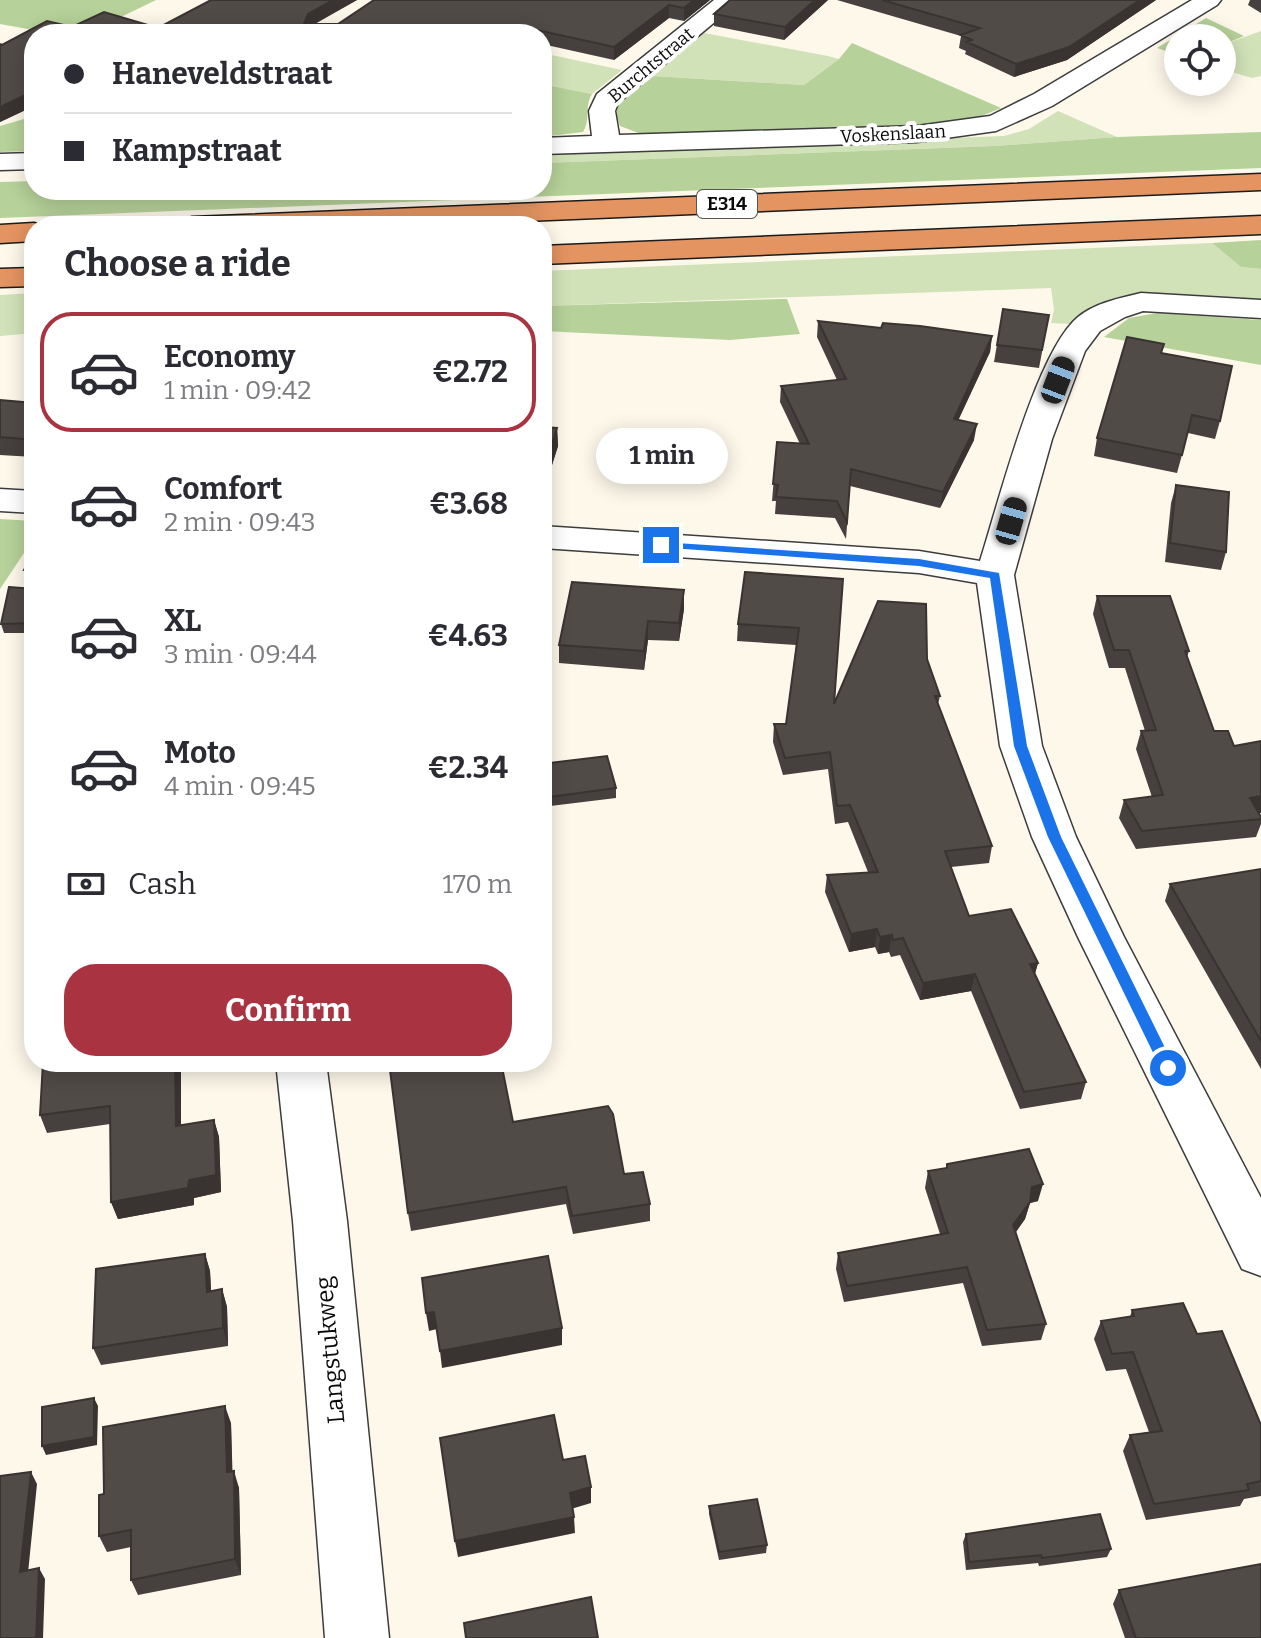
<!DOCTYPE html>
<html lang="en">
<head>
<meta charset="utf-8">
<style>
  :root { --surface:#fff; --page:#f2f2f3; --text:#2b2b33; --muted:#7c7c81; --line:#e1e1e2; --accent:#a93340 }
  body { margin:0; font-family:Bitter,serif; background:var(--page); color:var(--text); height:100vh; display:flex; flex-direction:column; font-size:30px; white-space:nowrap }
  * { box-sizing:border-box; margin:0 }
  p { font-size:26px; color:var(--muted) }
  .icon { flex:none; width:44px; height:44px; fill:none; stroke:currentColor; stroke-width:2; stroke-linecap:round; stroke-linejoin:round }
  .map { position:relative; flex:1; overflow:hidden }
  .sheet { position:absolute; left:24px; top:216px; width:528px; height:856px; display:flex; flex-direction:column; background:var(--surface); border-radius:32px; box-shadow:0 4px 20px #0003 }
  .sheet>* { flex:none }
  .guide { position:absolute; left:24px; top:24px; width:528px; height:176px; border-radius:32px; box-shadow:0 4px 20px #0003; display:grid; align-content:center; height:176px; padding:0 40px; background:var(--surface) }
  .controls { position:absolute; left:1164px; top:24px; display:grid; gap:16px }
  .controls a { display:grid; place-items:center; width:72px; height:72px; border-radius:50%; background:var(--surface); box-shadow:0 4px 20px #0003; font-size:40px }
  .end { position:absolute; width:36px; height:36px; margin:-18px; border:10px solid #1a73e8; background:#fff; box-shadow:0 0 0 4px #fff }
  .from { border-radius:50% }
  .bubble { position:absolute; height:56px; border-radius:28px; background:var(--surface); box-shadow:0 4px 20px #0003; font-size:26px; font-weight:700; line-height:56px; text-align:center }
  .car { position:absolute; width:24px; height:48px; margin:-24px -12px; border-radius:10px; box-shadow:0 0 6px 2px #0007; background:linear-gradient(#222 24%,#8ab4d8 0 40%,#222 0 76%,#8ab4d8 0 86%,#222 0) }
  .guide b { display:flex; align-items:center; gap:28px; height:76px; font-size:30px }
  .guide b+b { border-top:2px solid var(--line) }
  .guide i { width:20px; height:20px; background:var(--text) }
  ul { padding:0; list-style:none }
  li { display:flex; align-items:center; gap:24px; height:120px; margin:0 16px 12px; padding:0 24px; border:4px solid transparent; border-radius:32px }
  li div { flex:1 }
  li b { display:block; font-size:30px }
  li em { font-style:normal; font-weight:700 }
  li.active { border-color:var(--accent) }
  li>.icon { width:72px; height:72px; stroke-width:1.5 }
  h2 { padding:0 40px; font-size:36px; line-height:96px }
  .pay { display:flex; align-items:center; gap:20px; height:88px; padding:0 40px; font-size:30px }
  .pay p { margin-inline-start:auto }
  .button { display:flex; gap:16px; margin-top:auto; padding:16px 40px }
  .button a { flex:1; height:92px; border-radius:32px; background:var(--accent); color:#fff; font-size:32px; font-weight:700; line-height:92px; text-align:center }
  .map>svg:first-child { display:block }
</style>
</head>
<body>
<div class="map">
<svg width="1261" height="1638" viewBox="0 0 1261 1638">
  <rect width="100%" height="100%" fill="#fdf8ea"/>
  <path fill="#d1e2b8" d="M 1261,31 L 1261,76 L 1252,78 L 1222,69 L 1222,45 Z
    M 704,33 L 828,56 L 839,59 L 804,85 L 652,76 Z
    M 542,53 L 622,70 L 592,94 L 542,84 Z
    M 1058,111 L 1117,137 L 995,146 L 542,163 L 542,153 L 1004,136 L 1029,129 Z
    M 1212,243 L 1241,267 L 1261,269 L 1261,302 L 1093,308 L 1070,324 L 1051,323 L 1054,310 L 1051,288 L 542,306 L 542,271 Z
    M 34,293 L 34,333 L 0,336 L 0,295 Z"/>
  <path fill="#b6d199" d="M 0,0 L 156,0 L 86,34 L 55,34 L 0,24 Z
    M 1206,18 L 1244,36 L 1222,45 L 1222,38 L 1178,38 L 1178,55 L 1157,48 Z
    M 852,43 L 1001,108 L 972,120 L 941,124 L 641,134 L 620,126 L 616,114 L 619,99 L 652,76 L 804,85 L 839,59 Z
    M 542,84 L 592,94 C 584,107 591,119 583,132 L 542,137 Z
    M 24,119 L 34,132 L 34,151 L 0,152 L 0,126 Z
    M 1261,132 L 1261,168 L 0,218 L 0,182 L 34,181 L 34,190 L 542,190 L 542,163 L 995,146 L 1117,137 Z
    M 1261,240 L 1261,269 L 1241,267 L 1212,243 Z
    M 783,299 L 787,299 L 800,334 L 730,340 L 542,331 L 542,306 Z
    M 1157,313 L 1261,320 L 1261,365 L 1104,337 L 1129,318 Z
    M 0,519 L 34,521 L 34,538 L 0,589 Z"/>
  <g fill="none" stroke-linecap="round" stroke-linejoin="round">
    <defs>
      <path id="minor" d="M 714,0 L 741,0 L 618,103 L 615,111 L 619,135 L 917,126 L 990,116 L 1034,94 L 1192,0 L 1221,0 L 1217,5 L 1052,106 L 996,131 L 917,142 L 542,154 L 542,138 L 592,136 L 589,111 L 597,94 Z
        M 34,153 L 34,169 L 0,170 L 0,154 Z
        M 1141,293 L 1261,300 L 1261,318 L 1143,311 L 1125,317 L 1100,331 L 1085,351 L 1052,439 L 1014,575 L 1042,746 L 1076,837 L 1124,937 L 1261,1198 L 1261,1276 L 1242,1269 L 1078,937 L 1032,837 L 1000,746 L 977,583 L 919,573 L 542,548 L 542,526 L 919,551 L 980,561 C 998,505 1036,352 1078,317 C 1095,303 1120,298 1141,293 Z
        M 0,489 L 34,491 L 34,513 L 0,511 Z
        M 276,1062 L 326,1062 L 347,1221 L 389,1638 L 325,1638 L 293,1221 Z"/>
      <path id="highway" d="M 1261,174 L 1261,190 L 404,226 L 177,226 L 182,220 L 192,217 Z
        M 1261,216 L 1261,234 L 542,264 L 542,246 Z
        M 34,223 L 45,226 L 34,226 L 34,241 L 0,243 L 0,225 Z
        M 34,268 L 34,286 L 0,287 L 0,269 Z"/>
    </defs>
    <use href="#minor" stroke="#3d3d3d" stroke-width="3"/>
    <use href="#highway" stroke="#1b1b1b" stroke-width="3"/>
    <use href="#minor" fill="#fff" fill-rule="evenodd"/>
    <use href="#highway" fill="#e49461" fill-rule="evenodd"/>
  </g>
  <path fill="#46403e" d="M 211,0 L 357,0 L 315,24 L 338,24 L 374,0 L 710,0 L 684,21 L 669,18 L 614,60 L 542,44 L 542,34 L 34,34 L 34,106 L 0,122 L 0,44 L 2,45 L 47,21 L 72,27 L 104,12 L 158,28 Z
    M 730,0 L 828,0 L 784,40 L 714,26 L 714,14 Z
    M 837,0 L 1156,0 L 1067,60 L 1014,77 L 965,54 L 966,51 L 959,48 L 961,36 Z
    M 1250,0 L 1261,0 L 1261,13 L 1248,5 Z
    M 1003,309 L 1049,315 L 1039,368 L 994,362 Z
    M 818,321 L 881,328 L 992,336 L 990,352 L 958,420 L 974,440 L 940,508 L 850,486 L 846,539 L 835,518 L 775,514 L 776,501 L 772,501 L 777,442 L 800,444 L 780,402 L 781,386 L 837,380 L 817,337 Z
    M 1161,353 L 1220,421 L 1215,439 L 1188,433 L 1177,473 L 1094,456 L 1097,438 Z
    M 0,400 L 34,403 L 34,457 L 0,455 Z
    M 542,427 L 557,428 L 558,446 L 546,484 L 542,484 Z
    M 1176,485 L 1226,552 L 1221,570 L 1165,562 L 1171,503 Z
    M 24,570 L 34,571 L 34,589 L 29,588 Z
    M 843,579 L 834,704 L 927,659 L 940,696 L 938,704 L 992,846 L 989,863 L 951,867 L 969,916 L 1038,963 L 1035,974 L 1086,1082 L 1081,1099 L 1020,1109 L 971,991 L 920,1000 L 900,955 L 891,957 L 889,952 L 878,954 L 875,947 L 849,952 L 825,892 L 827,875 L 868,872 L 848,822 L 835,824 L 828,769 L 783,775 L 773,742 L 774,724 L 786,724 L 796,645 L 737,641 L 738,624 Z
    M 34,589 L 34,633 L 4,633 L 1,624 Z
    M 1097,596 L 1189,651 L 1187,657 L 1214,731 L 1234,746 L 1261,741 L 1261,813 L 1259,813 L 1261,817 L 1261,824 L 1256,837 L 1136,849 L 1119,818 L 1124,800 L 1152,797 L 1136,749 L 1141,731 L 1145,731 L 1125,668 L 1109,668 L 1093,614 Z
    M 684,609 L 679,641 L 648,640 L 644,670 L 559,663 L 559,645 Z
    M 542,764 L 616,788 L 616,798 L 542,807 Z
    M 1261,869 L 1261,1069 L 1165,901 L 1170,884 Z
    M 43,1062 L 181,1062 L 181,1125 L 214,1120 L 219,1137 L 221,1192 L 194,1198 L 194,1205 L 118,1219 L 111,1202 L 110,1124 L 47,1133 L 40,1115 Z
    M 513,1122 L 624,1174 L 650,1204 L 650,1221 L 573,1234 L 566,1204 L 411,1231 L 408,1213 Z
    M 947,1164 L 1038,1201 L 1030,1203 L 1025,1219 L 1016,1232 L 1046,1324 L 1041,1340 L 982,1346 L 963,1283 L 844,1302 L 836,1269 L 838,1253 L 940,1234 L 925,1188 L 928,1171 L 946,1168 Z
    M 205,1254 L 210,1271 L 211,1291 L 222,1289 L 227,1307 L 228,1346 L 101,1365 L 93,1348 Z
    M 1132,1310 L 1197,1334 L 1261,1425 L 1261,1496 L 1244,1499 L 1240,1506 L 1146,1520 L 1123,1451 L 1130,1435 L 1149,1432 L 1126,1369 L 1106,1371 L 1094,1339 L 1101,1321 L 1130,1317 Z
    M 231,1423 L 232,1471 L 239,1488 L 241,1575 L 138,1595 L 131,1580 L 131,1547 L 107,1552 L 99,1536 L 104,1494 Z
    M 709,1506 L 767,1545 L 766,1553 L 719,1560 L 709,1514 Z
    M 966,1534 L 1111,1549 L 1107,1557 L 1039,1566 L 1038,1563 L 966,1570 L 963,1542 Z
    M 1119,1590 L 1261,1638 L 1125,1638 L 1113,1604 Z"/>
  <path fill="#393432" d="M 333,0 L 357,0 L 310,26 L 304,24 L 308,14 Z
    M 694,0 L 710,0 L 684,21 L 684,8 Z
    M 815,0 L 828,0 L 784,40 L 785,27 Z
    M 1140,0 L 1156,0 L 1067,60 L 1014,77 L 1016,64 Z
    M 669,5 L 669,18 L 614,60 L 614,47 Z
    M 519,26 L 520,34 L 507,34 Z
    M 34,91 L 34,106 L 0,122 L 0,107 Z
    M 992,336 L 990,352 L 951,436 L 954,419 Z
    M 977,424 L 974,440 L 940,508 L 943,492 Z
    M 557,428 L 558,446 L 546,484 L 545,466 Z
    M 684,590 L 684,609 L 679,641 L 679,623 Z
    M 648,621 L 648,640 L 644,670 L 644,651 Z
    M 1261,796 L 1261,813 L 1243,816 L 1250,798 Z
    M 877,929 L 875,947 L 849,952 L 851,934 Z
    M 892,935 L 889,952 L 878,954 L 880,937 Z
    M 1038,963 L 1033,980 L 1030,964 Z
    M 975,974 L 971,991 L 920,1000 L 923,983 Z
    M 175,1062 L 181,1062 L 181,1143 L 176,1126 Z
    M 214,1120 L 219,1137 L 221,1192 L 194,1198 L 194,1205 L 118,1219 L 111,1202 L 189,1180 Z
    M 1043,1184 L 1038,1201 L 1030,1203 L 1025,1219 L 1009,1241 L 1013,1225 L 1032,1187 Z
    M 205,1254 L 210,1271 L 212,1309 L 207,1292 Z
    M 222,1289 L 227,1307 L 228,1346 L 223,1328 Z
    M 434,1312 L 437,1329 L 429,1331 L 426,1313 Z
    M 562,1328 L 562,1345 L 442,1368 L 440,1351 Z
    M 94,1398 L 98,1406 L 97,1445 L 46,1455 L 42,1446 Z
    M 225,1406 L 231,1423 L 233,1489 L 227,1472 Z
    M 234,1471 L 239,1488 L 241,1575 L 235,1559 Z
    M 31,1472 L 37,1484 L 27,1583 L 20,1572 Z
    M 591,1487 L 591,1503 L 571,1509 L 570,1493 Z
    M 574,1517 L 575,1533 L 458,1557 L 455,1541 Z
    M 39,1568 L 45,1579 L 43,1638 L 36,1638 Z"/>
  <path fill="#514b48" stroke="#393432" stroke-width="2" d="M 211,0 L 333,0 L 308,14 L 304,24 L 338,24 L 374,0 L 694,0 L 684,8 L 669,5 L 614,47 L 519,26 L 507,34 L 245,34 L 235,32 L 231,34 L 34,34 L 34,91 L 0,107 L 0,44 L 2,45 L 47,21 L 72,27 L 104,12 L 158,28 Z
    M 730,0 L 815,0 L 785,27 L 714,14 Z
    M 882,0 L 1140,0 L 1069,47 L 1016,64 L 967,42 L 972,40 L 961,35 L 980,28 Z
    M 1003,309 L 1049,315 L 1042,350 L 997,345 Z
    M 818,321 L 881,328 L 883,323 L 920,326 L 992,336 L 954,419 L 977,424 L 943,492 L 851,469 L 847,522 L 837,501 L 776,497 L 778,485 L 773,484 L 777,442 L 809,444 L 781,386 L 846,379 Z
    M 1127,337 L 1164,344 L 1161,353 L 1232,366 L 1220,421 L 1192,415 L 1182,455 L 1097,438 Z
    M 0,400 L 34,403 L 34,440 L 0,437 Z
    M 542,427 L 557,428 L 545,466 L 542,466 Z
    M 1176,485 L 1229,492 L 1226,552 L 1170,543 Z
    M 34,554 L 34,571 L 24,570 Z
    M 745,572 L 843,579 L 834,704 L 878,601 L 926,604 L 927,659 L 940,696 L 935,696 L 992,846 L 945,851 L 969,916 L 1011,909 L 1038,963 L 1030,964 L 1086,1082 L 1024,1092 L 975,974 L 923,983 L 903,938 L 893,940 L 892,935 L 880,937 L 877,929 L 851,934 L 827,875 L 878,872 L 850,805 L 837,806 L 830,752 L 785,758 L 774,724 L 786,724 L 799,628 L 738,624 Z
    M 572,582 L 684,590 L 679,623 L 648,621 L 644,651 L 559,645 Z
    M 9,587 L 34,589 L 34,623 L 1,624 Z
    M 1097,596 L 1170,596 L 1189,651 L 1185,651 L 1214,731 L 1228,731 L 1234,746 L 1261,741 L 1261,796 L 1250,798 L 1261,817 L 1261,819 L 1142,831 L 1124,800 L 1163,795 L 1141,731 L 1156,730 L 1129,650 L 1114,650 Z
    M 607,756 L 616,788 L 542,798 L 542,764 Z
    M 1261,869 L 1261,1041 L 1170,884 Z
    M 43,1062 L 175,1062 L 176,1126 L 214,1120 L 216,1175 L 189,1180 L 188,1188 L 111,1202 L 110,1106 L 40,1115 Z
    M 389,1062 L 501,1062 L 513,1122 L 608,1106 L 613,1114 L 624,1174 L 643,1172 L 650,1204 L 572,1216 L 566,1187 L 408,1213 Z
    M 1029,1149 L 1043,1184 L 1032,1187 L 1030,1202 L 1013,1225 L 1046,1324 L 987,1330 L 967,1267 L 847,1286 L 838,1253 L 948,1233 L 928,1171 L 947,1168 L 947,1164 Z
    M 205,1254 L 207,1292 L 222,1289 L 223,1328 L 93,1348 L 96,1269 Z
    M 548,1256 L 562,1328 L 440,1351 L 434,1312 L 426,1313 L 422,1278 Z
    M 1183,1303 L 1197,1334 L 1222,1331 L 1261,1425 L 1261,1481 L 1247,1484 L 1249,1490 L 1154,1504 L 1130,1435 L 1162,1431 L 1133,1352 L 1112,1354 L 1101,1321 L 1134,1316 L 1132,1310 Z
    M 94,1398 L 94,1437 L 42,1446 L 42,1407 Z
    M 225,1406 L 227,1472 L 234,1471 L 235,1559 L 131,1580 L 131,1530 L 99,1536 L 99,1495 L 104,1494 L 103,1427 Z
    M 554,1415 L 563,1460 L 585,1456 L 591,1487 L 570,1493 L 574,1517 L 455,1541 L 440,1438 Z
    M 31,1472 L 20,1572 L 39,1568 L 36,1638 L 0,1638 L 0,1476 Z
    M 757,1499 L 767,1545 L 719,1552 L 709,1506 Z
    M 1100,1514 L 1111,1549 L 1042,1558 L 1041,1555 L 969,1562 L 966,1534 Z
    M 1261,1564 L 1261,1638 L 1136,1638 L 1119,1590 Z
    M 591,1597 L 598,1638 L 466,1638 L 464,1623 Z"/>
  <path fill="#1a73e8" d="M 661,542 L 919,559 L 999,573 L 1027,746 L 1061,837 L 1175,1068 L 1173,1073 L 1163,1073 L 1048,837 L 1014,746 L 990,578 L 919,566 L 657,547 L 657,543 Z"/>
  <g text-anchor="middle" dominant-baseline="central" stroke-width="8" stroke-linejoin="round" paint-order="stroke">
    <g font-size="18" fill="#0a0a0a" stroke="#fff">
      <text transform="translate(651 65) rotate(-40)">Burchtstraat</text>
      <text transform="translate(893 134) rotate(-3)">Voskenslaan</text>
    </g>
    <rect fill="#fff" stroke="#545454" stroke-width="2" x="697" y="190" width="60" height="28" rx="6"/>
    <g font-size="18" font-weight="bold" fill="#0a0a0a">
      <text x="727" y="204">E314</text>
    </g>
    <g font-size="24" fill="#0a0a0a" stroke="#fff">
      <text transform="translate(330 1350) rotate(-95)">Langstukweg</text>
    </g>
  </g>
</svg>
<div class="controls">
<a><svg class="icon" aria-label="locate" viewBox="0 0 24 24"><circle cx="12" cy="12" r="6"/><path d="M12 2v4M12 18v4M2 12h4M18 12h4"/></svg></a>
</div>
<i class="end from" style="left:1168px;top:1068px"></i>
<i class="end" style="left:661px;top:545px"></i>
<div class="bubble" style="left:596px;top:428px;width:132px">1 min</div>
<i class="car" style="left:1058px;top:380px;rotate:21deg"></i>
<i class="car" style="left:1011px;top:521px;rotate:16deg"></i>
<div class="guide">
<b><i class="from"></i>Haneveldstraat</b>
<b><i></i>Kampstraat</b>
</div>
<section class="sheet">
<h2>Choose a ride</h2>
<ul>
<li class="active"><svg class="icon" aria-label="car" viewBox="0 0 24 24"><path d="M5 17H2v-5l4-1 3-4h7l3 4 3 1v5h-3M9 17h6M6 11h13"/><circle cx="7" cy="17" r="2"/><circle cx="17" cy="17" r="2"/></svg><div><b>Economy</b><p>1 min · 09:42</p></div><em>€2.72</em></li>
<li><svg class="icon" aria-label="car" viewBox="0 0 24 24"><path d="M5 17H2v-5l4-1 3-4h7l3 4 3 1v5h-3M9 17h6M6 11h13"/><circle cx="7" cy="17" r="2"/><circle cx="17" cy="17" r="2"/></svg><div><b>Comfort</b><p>2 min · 09:43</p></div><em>€3.68</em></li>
<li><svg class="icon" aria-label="car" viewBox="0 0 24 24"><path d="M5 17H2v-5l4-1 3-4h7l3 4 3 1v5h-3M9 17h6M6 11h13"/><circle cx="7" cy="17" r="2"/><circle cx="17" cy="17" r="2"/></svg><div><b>XL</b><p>3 min · 09:44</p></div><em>€4.63</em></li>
<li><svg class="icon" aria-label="car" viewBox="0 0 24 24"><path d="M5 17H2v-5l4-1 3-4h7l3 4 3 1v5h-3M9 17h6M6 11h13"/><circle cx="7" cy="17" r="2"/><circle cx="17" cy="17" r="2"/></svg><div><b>Moto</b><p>4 min · 09:45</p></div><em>€2.34</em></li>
</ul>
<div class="pay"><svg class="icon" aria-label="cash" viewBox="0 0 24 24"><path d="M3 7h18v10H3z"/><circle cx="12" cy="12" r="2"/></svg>Cash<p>170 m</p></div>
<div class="button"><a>Confirm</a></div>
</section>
</div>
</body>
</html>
